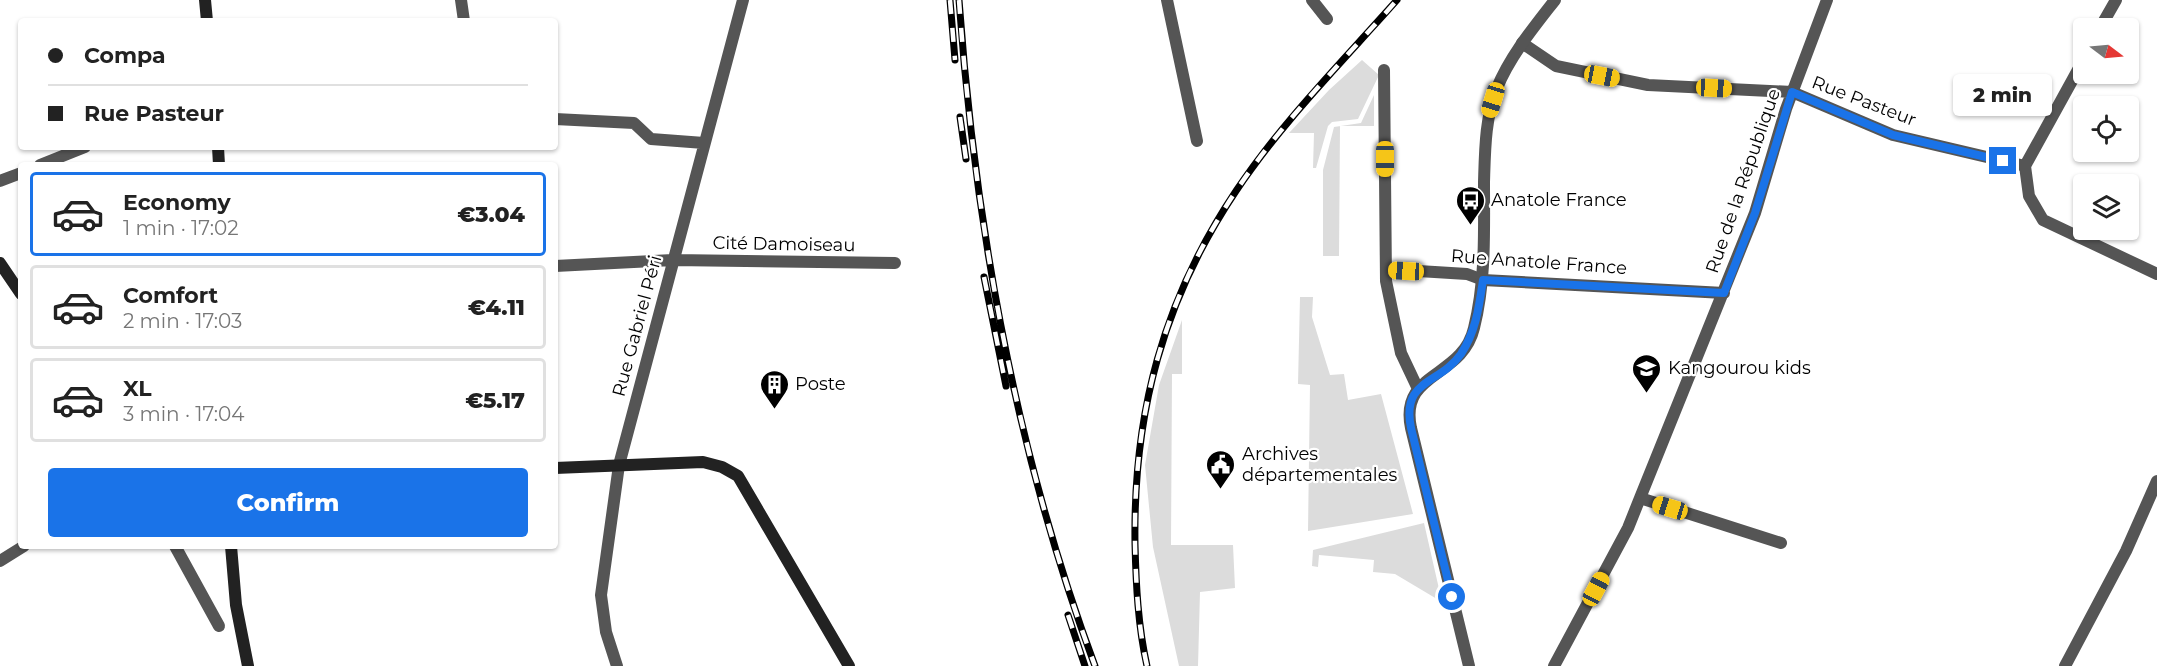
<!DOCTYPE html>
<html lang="en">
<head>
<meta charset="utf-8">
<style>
  :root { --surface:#fff; --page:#f2f2f2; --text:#222; --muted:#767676; --line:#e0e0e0; --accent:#1a73e8 }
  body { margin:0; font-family:Montserrat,sans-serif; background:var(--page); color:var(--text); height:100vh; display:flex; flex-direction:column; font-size:22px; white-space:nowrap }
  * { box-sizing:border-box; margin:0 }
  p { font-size:20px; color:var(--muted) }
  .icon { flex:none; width:33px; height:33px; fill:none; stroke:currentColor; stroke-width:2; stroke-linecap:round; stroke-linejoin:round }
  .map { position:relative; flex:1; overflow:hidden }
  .drawer { position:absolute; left:18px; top:162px; width:540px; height:387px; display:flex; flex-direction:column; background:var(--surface); border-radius:6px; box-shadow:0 2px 4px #0004 }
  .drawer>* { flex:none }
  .banner { position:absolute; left:18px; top:18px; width:540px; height:132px; border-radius:6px; box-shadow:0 2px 4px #0004; display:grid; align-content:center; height:132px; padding:0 30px; background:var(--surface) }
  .needle { width:39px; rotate:106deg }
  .buttons { position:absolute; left:2073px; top:18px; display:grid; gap:12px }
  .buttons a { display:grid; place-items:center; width:66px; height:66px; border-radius:6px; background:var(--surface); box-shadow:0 2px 4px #0004; font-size:30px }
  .end { position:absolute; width:27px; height:27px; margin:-14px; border:8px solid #1a73e8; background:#fff; box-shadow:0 0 0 3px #fff }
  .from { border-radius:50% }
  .bubble { position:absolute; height:42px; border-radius:6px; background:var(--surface); box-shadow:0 2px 4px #0004; font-size:20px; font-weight:800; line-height:42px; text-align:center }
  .car { position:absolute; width:18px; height:36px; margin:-18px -9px; border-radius:8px; box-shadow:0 0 4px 2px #0007; background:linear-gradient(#f5c518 24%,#345 0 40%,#f5c518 0 76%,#345 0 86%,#f5c518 0) }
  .banner b { display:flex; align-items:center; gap:21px; height:57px; font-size:22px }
  .banner b+b { border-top:2px solid var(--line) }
  .banner i { width:15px; height:15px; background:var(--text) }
  ul { padding:10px 0 0; list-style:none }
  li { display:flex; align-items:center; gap:18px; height:84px; margin:0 12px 9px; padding:0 18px; border:3px solid var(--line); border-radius:6px }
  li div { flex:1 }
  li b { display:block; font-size:22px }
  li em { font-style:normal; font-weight:800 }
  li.selected { border-color:var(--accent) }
  li>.icon { width:54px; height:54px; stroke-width:1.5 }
  .cta { display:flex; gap:12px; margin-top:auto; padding:12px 30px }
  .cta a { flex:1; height:69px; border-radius:6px; background:var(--accent); color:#fff; font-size:24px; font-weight:800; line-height:69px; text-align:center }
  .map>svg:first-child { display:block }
</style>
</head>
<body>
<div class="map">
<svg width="2157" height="666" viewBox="0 0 2157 666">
  <rect width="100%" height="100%" fill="#fff"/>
  <path fill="#dcdcdc" d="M 1362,60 L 1379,75 L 1358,119 L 1332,122 L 1328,126 L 1316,168 L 1313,168 L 1314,133 L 1289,133 L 1329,90 Z
    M 1374,95 L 1374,126 L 1340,126 L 1339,256 L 1323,256 L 1323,170 L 1334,127 L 1361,123 Z
    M 1300,297 L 1313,297 L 1312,317 L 1330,375 L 1344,374 L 1348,400 L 1381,394 L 1413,514 L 1308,531 L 1310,385 L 1298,384 Z
    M 1182,320 L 1182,374 L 1172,374 L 1171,545 L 1233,545 L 1235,588 L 1200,592 L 1198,666 L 1179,666 L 1153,547 L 1145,465 L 1159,385 Z
    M 1424,523 L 1442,602 L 1395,574 L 1373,572 L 1374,560 L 1319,555 L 1318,567 L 1312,566 L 1313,550 Z"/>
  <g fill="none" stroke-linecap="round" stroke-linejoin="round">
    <path stroke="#555" stroke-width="12" d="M 175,546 L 219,626"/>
    <path stroke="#555" stroke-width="12" d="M 461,0 L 464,21
      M 1167,0 L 1197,141
      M 1312,0 L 1327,19
      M 2100,28 L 2116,0
      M 1522,43 L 1556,66 L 1648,85 L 1792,92 L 1893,135 L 2025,166 L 2029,196 L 2043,220 L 2157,274
      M 1384,70 L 1386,281 L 1401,353 L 1418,389
      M 555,119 L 634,123 L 651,139 L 704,143
      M 40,165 L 85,147
      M 2025,166 L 2084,59
      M 0,181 L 21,173
      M 555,266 L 673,260 L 895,263
      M 1386,269 L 1467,274 L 1483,280 L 1724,293
      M 1640,498 L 1781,543
      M 0,561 L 24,546
      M 617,666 L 606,632 L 601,595 L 619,465 L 743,0
      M 1554,666 L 1628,528 L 1640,498 L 1755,213 L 1786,109 L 1827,0
      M 2065,666 L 2126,551 L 2157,481"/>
    <path stroke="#555" stroke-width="12" d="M 1469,666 L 1411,428 C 1399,371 1462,379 1474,328 C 1486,280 1484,231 1484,182 C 1485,150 1485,118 1497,88 C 1510,56 1534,27 1555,0"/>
    <path stroke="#222" stroke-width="12" d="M 205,0 L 207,21
      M 218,147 L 219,165
      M 0,263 L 21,294
      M 555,468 L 703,462 L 722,467 L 738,476 L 849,666
      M 231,546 L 236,605 L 248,666"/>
    <defs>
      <path id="rail" d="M 950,0 L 955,60
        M 959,0 C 975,225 1016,454 1095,666
        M 960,117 L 966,159
        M 984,277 L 1006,386
        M 1068,615 L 1085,666
        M 1147,666 C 1138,626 1136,585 1135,544 C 1133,413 1163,300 1236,191 C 1282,122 1342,62 1397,0"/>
    </defs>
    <use href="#rail" stroke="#000" stroke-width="7"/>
    <use href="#rail" stroke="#fff" stroke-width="4.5" stroke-dasharray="14" stroke-linecap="butt"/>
  </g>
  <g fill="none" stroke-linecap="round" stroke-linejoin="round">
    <path stroke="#1a73e8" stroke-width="8" d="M 1452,597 L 1411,428 C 1401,379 1439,385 1461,354 C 1476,331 1479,307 1483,280 L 1724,293 L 1755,213 L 1792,92 L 1893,135 L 2003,161"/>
  </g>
  <defs>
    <symbol id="bus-pin" viewBox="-11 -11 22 30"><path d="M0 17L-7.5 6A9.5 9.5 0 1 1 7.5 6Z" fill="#000" stroke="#fff"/><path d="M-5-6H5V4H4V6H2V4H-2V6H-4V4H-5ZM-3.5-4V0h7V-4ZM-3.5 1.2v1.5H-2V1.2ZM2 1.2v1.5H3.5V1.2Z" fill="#fff"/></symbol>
    <symbol id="school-pin" viewBox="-11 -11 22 30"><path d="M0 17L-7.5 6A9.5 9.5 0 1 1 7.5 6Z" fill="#000" stroke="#fff"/><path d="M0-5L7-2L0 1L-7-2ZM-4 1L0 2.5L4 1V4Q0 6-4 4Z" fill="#fff"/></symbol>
    <symbol id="building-pin" viewBox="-11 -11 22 30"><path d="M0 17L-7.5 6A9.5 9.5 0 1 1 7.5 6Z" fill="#000" stroke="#fff"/><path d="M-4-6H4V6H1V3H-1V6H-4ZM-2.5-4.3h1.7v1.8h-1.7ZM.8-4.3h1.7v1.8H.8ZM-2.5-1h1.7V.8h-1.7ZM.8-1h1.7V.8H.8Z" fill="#fff"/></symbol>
    <symbol id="civic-pin" viewBox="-11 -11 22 30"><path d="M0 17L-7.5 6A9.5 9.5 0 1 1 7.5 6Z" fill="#000" stroke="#fff"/><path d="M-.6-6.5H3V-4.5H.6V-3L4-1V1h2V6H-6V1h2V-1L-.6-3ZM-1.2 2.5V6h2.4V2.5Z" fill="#fff"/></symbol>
  </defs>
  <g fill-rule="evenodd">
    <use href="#bus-pin" x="1454" y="184" width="33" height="45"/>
    <use href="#school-pin" x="1630" y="352" width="33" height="45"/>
    <use href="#building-pin" x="758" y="368" width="33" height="45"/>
    <use href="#civic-pin" x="1204" y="448" width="33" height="45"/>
  </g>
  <g text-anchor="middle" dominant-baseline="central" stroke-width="4.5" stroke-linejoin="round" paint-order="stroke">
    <g font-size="18" fill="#000" stroke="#fff">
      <text transform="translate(1864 101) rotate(21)">Rue Pasteur</text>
      <text transform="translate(1743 181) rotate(-71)">Rue de la République</text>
      <text transform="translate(784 244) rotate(1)">Cité Damoiseau</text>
      <text transform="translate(1539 262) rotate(4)">Rue Anatole France</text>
      <text transform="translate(637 326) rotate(-75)">Rue Gabriel Péri</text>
    </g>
    <g font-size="18" fill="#000" stroke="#fff" text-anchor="start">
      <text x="1491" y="200">Anatole France</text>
      <text x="1668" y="368">Kangourou kids</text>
      <text x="795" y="384">Poste</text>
      <text x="1242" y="454">Archives<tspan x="1242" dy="21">départementales</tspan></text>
    </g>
  </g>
</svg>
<div class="buttons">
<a><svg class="needle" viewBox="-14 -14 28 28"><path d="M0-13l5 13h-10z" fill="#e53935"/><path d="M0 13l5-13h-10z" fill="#767676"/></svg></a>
<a><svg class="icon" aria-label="locate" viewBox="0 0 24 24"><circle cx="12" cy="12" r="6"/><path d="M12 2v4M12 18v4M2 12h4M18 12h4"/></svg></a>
<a><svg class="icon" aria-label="layers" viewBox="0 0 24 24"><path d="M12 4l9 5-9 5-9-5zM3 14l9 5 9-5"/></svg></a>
</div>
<i class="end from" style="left:1452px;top:597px"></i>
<i class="end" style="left:2003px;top:161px"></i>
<div class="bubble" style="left:1953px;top:74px;width:99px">2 min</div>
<i class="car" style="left:1602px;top:76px;rotate:101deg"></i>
<i class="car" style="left:1714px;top:88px;rotate:93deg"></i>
<i class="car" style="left:1493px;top:100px;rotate:197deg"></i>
<i class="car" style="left:1385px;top:159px;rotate:180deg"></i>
<i class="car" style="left:1406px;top:271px;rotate:273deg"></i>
<i class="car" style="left:1670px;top:508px;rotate:287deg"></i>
<i class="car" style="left:1596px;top:589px;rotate:28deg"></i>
<div class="banner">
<b><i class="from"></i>Compa</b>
<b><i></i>Rue Pasteur</b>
</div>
<section class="drawer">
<ul>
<li class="selected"><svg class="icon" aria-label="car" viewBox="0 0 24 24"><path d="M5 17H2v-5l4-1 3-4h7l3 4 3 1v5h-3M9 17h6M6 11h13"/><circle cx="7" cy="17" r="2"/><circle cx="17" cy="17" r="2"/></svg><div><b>Economy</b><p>1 min · 17:02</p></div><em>€3.04</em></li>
<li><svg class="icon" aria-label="car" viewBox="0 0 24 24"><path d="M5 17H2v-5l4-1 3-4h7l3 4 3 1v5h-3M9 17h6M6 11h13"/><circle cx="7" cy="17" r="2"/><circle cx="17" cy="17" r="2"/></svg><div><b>Comfort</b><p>2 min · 17:03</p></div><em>€4.11</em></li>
<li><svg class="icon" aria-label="car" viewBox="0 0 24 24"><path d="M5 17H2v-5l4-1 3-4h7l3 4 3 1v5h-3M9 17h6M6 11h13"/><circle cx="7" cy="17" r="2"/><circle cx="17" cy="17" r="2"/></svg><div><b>XL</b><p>3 min · 17:04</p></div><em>€5.17</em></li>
</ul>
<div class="cta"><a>Confirm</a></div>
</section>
</div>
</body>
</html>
